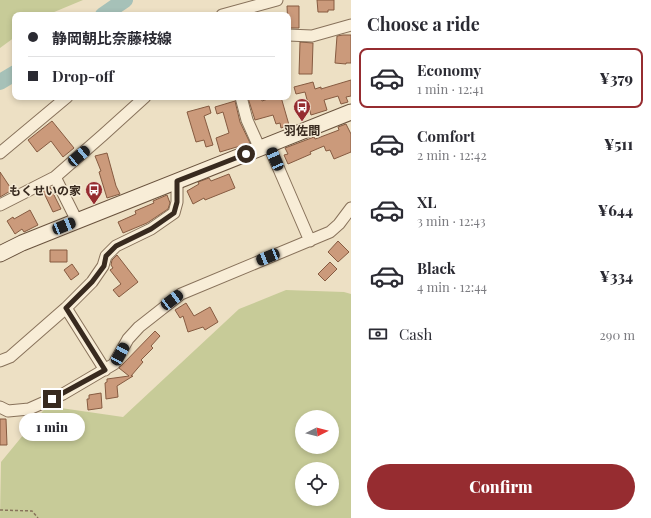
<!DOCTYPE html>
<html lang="en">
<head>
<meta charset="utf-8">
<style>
  :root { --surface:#fff; --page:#f2f2f3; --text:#2b2b33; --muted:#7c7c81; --line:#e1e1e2; --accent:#962c30 }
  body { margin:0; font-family:"Playfair Display","Noto Sans JP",serif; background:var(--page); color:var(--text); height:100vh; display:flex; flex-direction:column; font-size:15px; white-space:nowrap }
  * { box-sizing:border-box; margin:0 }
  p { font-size:13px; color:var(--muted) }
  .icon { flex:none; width:22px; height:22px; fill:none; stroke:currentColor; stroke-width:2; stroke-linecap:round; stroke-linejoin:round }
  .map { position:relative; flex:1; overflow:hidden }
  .details { display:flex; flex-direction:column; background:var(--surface); width:300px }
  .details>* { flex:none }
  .hud { position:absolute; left:12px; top:12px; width:279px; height:88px; border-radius:8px; box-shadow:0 2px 6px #0003; display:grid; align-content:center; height:88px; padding:0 16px; background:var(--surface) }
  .needle { width:26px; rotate:84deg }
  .tools { position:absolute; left:295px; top:410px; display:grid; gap:8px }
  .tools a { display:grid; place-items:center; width:44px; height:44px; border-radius:50%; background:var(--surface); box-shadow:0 2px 6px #0003; font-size:20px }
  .end { position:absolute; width:18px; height:18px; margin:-9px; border:5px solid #382a1f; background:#fff; box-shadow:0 0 0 2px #fff }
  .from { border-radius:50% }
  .bubble { position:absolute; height:28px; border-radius:14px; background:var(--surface); box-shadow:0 2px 6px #0003; font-size:13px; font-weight:800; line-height:28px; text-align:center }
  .car { position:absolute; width:12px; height:24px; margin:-12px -6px; border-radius:5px; box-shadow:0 0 3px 1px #0007; background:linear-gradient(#222 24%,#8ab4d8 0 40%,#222 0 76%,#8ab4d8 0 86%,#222 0) }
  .hud b { display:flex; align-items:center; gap:14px; height:38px; font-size:15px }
  .hud b+b { border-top:1px solid var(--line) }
  .hud i { width:10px; height:10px; background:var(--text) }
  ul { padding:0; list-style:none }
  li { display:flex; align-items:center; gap:12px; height:60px; margin:0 8px 6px; padding:0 8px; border:2px solid transparent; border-radius:8px }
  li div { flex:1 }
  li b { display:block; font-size:15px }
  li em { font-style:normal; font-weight:800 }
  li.selected { border-color:var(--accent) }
  li>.icon { width:36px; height:36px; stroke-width:1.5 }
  h2 { padding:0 16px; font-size:18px; line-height:48px }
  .pay { display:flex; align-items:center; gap:10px; height:44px; padding:0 16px; font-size:15px }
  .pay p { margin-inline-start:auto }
  .button { display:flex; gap:8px; margin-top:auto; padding:8px 16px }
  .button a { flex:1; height:46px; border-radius:24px; background:var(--accent); color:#fff; font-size:16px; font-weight:800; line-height:46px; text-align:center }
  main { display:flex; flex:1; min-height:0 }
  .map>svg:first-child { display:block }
</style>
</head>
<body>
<main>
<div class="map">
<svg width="351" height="518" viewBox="0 0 351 518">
  <rect width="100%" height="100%" fill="#ede0c4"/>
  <path fill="#c7cb98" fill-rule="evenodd" d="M 0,0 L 83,0 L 47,15 L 15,15 L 15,37 L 0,48 Z
    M 286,290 L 344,292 L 351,294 L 351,518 L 0,518 L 1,462 L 47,406 L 123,417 L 239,309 ZM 302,417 L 332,417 L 332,447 L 302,447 ZM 302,469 L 332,469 L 332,499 L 302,499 Z"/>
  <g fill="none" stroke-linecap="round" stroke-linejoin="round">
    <path stroke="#a6c1b8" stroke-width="16" d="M 103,15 L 125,0
      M 0,82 L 15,73"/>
  </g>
  <path fill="#cb9a7b" stroke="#865b41" d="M 317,0 L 334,0 L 334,10 L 328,10 L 328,12 L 318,12 Z
    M 287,6 L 299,6 L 299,28 L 288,28 Z
    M 343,35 L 351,35 L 351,63 L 346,63 L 346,64 L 335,63 L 337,36 Z
    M 300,42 L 313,43 L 312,74 L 299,74 Z
    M 351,80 L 351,96 L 346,97 L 348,102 L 341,104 L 338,96 L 324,100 L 327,110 L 311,115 L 305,92 L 296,94 L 294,87 L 313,82 L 315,89 L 321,87 L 321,89 Z
    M 261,97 L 262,101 L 274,97 L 281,97 L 289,125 L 281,128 L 280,123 L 276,124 L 273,115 L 255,120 L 248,98 Z
    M 235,101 L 240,122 L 250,143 L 220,152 L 216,138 L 229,133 L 223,112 L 217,114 L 215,107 Z
    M 209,106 L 211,113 L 204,116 L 213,145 L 206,147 L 204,140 L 196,142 L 187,112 Z
    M 52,121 L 74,148 L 63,157 L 51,141 L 37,152 L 28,140 Z
    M 346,124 L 351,134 L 351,152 L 334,159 L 330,150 L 326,151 L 324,146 L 310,152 L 311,154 L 288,164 L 284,155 L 288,154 L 285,148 L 314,137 L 315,139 L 318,138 L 339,130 L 338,127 Z
    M 107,153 L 116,186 L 120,194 L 107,198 L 99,172 L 101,171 L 95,156 Z
    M 0,172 L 12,190 L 0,197 Z
    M 229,174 L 235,188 L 205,200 L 204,198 L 193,204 L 187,191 L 199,184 L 198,182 L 209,178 L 211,181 Z
    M 50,187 L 61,209 L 53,212 L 43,191 Z
    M 167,195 L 170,203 L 168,209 L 147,223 L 123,233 L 118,222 L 136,214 L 135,211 L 154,203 L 153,201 Z
    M 30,210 L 38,225 L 24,232 L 22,229 L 15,234 L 7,221 L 13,217 L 14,219 Z
    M 338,241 L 349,252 L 338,262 L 328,252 Z
    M 50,250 L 67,250 L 67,262 L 50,262 Z
    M 117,255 L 138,282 L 119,297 L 113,290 L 121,284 L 110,270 L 113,268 L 111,265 L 112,260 Z
    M 330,262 L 337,269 L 325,281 L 318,274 Z
    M 72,264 L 79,274 L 71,280 L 64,270 Z
    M 186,303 L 194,316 L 210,307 L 218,322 L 205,330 L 203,327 L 188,332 L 183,316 L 180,318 L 175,310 Z
    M 155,331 L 160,336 L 151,346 L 153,348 L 141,360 L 143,362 L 131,376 L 133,376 L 117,386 L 118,397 L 106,399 L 105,383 L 107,382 L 107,379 L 129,376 L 119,368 Z
    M 101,393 L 102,408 L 88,410 L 87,399 L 89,399 L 89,395 Z
    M 0,419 L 6,419 L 7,445 L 0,445 Z"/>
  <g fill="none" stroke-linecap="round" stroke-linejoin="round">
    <defs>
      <path id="street" d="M 222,15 L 277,0
        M 288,35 L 312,36 L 351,25
        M 241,97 L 247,120 L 260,149
        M 269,146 L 310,241
        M 0,153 L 67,97
        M 55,177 L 77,221
        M 0,205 L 55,177 L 103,135 L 145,97
        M 66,308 L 105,370
        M 0,361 L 10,357 L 66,308 L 92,282 L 103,266 L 106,256 L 116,246 L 151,229 L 174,213 L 177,202 L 177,181
        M 0,407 L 8,411 L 29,409 L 63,394 L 114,364 L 128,339 L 139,327 L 181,294 L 330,232 L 339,224 L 351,208"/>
      <path id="secondary" d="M 0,254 L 22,243 L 77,221 L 351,112"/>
    </defs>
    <use href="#street" stroke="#88725b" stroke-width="13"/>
    <use href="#secondary" stroke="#6a533e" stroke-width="17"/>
    <path stroke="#88725b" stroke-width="1.5" stroke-dasharray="3 2" stroke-linecap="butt" d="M 0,510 L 32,511 L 38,518"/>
    <use href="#street" stroke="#f8edd7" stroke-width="11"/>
    <use href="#secondary" stroke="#f8edd7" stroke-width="15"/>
  </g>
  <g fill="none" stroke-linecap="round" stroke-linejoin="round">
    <path stroke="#382a1f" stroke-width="5" d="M 52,399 L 105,370 L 66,308 L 92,282 L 104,266 L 106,256 L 116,246 L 151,229 L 174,213 L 177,202 L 177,181 L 246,154"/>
  </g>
  <defs>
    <symbol id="bus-pin" viewBox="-11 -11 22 30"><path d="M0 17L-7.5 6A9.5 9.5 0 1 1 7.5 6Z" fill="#962c30" stroke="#f5ead4"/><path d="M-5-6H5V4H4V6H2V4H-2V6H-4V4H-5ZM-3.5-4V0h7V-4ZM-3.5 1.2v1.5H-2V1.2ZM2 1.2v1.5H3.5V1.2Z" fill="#fff"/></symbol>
  </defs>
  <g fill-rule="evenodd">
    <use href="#bus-pin" x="292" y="97" width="20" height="27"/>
    <use href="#bus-pin" x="84" y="180" width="20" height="27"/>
  </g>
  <g text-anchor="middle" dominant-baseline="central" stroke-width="3" stroke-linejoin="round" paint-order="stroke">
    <g font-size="12" font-weight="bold" fill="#382a1f" stroke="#f5ead4">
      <text x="302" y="130">羽佐間</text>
      <text x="81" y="190" text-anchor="end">もくせいの家</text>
    </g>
  </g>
</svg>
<div class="tools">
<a><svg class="needle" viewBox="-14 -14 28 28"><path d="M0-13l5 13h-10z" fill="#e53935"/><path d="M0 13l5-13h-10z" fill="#7c7c81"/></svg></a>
<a><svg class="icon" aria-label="locate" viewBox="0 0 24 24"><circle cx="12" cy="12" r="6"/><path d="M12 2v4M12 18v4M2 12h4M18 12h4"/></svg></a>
</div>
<i class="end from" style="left:246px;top:154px"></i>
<i class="end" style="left:52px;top:399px"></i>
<div class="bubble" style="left:19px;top:413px;width:66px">1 min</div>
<i class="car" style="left:79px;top:156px;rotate:50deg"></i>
<i class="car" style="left:275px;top:159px;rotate:337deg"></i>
<i class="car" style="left:64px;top:226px;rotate:68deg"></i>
<i class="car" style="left:268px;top:257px;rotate:248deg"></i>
<i class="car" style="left:172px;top:300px;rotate:53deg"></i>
<i class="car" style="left:120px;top:354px;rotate:29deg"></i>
<div class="hud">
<b><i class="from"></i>静岡朝比奈藤枝線</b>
<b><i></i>Drop-off</b>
</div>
</div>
<section class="details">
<h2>Choose a ride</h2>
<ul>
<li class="selected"><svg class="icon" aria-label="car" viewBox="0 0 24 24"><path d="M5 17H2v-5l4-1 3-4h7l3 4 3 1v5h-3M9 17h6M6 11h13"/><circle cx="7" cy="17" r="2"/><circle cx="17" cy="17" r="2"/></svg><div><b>Economy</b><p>1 min · 12:41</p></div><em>¥379</em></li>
<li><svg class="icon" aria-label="car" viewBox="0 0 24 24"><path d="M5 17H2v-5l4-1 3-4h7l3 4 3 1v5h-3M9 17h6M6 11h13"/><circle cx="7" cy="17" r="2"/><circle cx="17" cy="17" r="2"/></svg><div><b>Comfort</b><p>2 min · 12:42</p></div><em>¥511</em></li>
<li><svg class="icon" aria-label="car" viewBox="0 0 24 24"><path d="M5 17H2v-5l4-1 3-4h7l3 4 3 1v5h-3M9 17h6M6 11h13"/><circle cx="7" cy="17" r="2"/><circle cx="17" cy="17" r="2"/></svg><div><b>XL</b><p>3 min · 12:43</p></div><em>¥644</em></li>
<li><svg class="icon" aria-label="car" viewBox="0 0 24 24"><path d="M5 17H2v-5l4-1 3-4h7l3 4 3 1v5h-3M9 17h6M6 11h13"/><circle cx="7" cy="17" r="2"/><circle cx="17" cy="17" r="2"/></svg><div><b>Black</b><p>4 min · 12:44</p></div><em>¥334</em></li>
</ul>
<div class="pay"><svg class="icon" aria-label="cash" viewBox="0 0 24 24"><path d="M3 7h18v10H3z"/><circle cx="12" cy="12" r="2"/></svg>Cash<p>290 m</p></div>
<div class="button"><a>Confirm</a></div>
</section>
</main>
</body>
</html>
